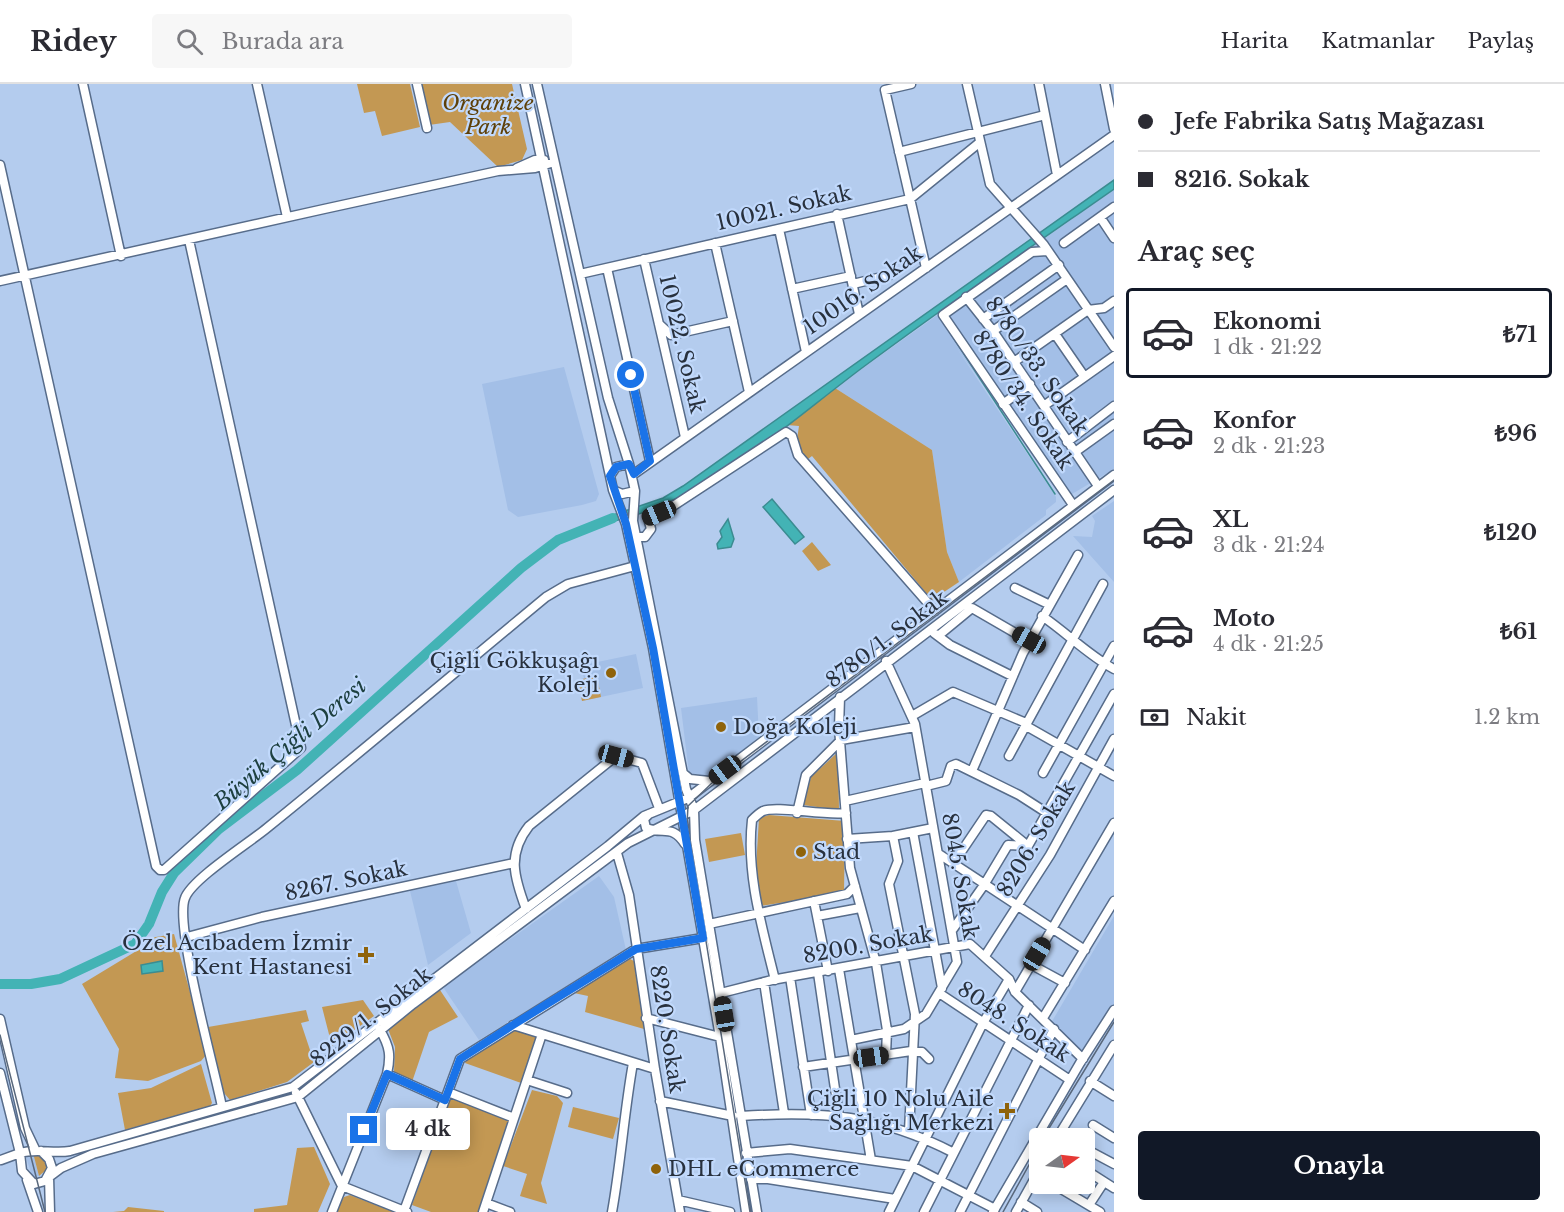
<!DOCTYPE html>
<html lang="tr">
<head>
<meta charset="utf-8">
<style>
  :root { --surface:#fff; --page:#f7f7f7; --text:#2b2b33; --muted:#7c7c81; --line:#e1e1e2; --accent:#111827 }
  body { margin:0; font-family:"Libre Baskerville",serif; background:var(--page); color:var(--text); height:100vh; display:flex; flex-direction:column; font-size:22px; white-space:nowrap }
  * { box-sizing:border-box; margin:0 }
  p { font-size:20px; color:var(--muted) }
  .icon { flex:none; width:33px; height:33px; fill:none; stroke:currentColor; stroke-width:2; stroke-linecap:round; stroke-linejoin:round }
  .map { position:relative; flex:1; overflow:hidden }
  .drawer { display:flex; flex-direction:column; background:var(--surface); width:450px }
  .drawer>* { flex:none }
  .top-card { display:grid; align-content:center; height:132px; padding:0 24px; background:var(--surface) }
  .needle { width:39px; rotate:76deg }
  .buttons { position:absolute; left:1029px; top:1044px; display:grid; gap:12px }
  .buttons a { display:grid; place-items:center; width:66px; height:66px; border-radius:6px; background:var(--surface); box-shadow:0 3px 15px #0003; font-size:30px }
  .end { position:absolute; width:27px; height:27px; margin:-14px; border:8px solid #1a73e8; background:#fff; box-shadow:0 0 0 3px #fff }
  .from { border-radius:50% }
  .bubble { position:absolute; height:42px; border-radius:6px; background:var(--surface); box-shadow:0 3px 15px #0003; font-size:20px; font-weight:700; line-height:42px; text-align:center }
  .car { position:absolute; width:18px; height:36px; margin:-18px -9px; border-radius:8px; box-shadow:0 0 4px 2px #0007; background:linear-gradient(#222 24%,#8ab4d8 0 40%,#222 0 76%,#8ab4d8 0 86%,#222 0) }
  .top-card b { display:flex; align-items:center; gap:21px; height:57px; font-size:22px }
  .top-card b+b { border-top:2px solid var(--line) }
  .top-card i { width:15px; height:15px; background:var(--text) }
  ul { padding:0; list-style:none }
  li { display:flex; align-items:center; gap:18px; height:90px; margin:0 12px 9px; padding:0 12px; border:3px solid transparent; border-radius:6px }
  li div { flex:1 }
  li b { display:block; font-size:22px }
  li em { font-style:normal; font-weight:700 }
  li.on { border-color:var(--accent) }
  li>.icon { width:54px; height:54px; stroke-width:1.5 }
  h2 { padding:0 24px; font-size:27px; line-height:72px }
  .pay { display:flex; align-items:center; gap:15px; height:66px; padding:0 24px; font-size:22px }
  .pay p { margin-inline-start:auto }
  .primary-button { display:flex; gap:12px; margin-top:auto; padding:12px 24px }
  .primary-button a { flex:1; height:69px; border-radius:6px; background:var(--accent); color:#fff; font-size:24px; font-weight:700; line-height:69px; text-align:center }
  header { display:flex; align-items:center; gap:36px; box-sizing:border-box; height:84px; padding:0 30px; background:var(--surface); border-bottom:2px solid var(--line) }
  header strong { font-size:28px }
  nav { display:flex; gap:33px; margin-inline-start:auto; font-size:21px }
  .search { width:420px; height:54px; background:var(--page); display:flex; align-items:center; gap:15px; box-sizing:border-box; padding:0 21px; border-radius:6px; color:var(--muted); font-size:22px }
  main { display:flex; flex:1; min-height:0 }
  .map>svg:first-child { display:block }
</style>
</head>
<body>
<header>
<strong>Ridey</strong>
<div class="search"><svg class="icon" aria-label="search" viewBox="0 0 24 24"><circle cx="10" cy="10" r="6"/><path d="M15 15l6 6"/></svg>Burada ara</div>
<nav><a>Harita</a><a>Katmanlar</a><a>Paylaş</a></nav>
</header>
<main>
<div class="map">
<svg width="1114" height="1128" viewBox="0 0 1114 1128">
  <rect width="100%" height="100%" fill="#b4ccee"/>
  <path fill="#a3bfe7" d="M 1114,105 L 1114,385 L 1072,410 L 1058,407 L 956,263 L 1056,413 L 1056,418 L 1046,426 L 1046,431 L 959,498 L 947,468 L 932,366 L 835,304 Z
    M 564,283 L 599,410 L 596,417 L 582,421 L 518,433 L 508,426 L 482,300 Z
    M 1114,417 L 1114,498 L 1073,452 L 1092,453 L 1095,437 L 1092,432 Z
    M 636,570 L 643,604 L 582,617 L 578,596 L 584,594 L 581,584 L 583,581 Z
    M 757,613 L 759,653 L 711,692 L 689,689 L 681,624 Z
    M 599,792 L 614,813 L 626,866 L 479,956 L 443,903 Z
    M 456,797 L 471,849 L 428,881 L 410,807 Z
    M 1114,832 L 1114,925 L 1083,971 L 1051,939 Z
    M 33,1069 L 39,1092 L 36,1093 L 32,1092 L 26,1073 Z"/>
  <path fill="#c39853" d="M 357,0 L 410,0 L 420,43 L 382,52 L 375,27 L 364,29 Z
    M 420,0 L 512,0 L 527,65 L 522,76 L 498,83 L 450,38 L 429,41 Z
    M 835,304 L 932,366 L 947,468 L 959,498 L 932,516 L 812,372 L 808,375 L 796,362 L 799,342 L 787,341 Z
    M 812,458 L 831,481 L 818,487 L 802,467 Z
    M 597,592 L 601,613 L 582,617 L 578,596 Z
    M 838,668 L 839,726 L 803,721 L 811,693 Z
    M 769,731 L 845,737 L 844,809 L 761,822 L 755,800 L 759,734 Z
    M 741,749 L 745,771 L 709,778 L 705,755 Z
    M 174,850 L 207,970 L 201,977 L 148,997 L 115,994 L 119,965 L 82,900 L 143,863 L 150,854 Z
    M 630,875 L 634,877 L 644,945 L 585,928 L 588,912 L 574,909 Z
    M 440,906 L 458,933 L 429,948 L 412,998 L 394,988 L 395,963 L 388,945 Z
    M 363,916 L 374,932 L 332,962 L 322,923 Z
    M 306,926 L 309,937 L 301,939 L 314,978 L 287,998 L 230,1016 L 224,1009 L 208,943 Z
    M 514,944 L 537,952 L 521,999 L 465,979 L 467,974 Z
    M 201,980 L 212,1019 L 210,1022 L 125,1046 L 118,1009 L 151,1004 Z
    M 532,1006 L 557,1012 L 563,1019 L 541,1099 L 547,1120 L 520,1112 L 527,1090 L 503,1082 Z
    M 450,1014 L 509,1036 L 480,1128 L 431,1128 L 412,1121 Z
    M 573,1023 L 619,1034 L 613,1055 L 568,1043 Z
    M 314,1063 L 330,1100 L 318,1128 L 254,1128 L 254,1125 L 287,1121 L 297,1064 Z
    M 33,1069 L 41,1070 L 47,1080 L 46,1086 L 39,1092 Z
    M 350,1111 L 394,1128 L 336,1128 L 344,1113 Z
    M 128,1123 L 164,1127 L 164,1128 L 113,1128 L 124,1127 Z"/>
  <path fill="#43b3b5" stroke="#3b8c91" stroke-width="1.5" d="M 1114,96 L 1114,105 C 1031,163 948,220 866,281 C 790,337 708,416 614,437 L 613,431 L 663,414 L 683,402 Z
    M 772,415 L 804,453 L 795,460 L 763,423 Z
    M 728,435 L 734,455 L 731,463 L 718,465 L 717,460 L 722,453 L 720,447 Z
    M 162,877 L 163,887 L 142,890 L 141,881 Z"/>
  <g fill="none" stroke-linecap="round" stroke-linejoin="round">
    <path stroke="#3b8c91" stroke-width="1.5" d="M 949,247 L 1055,410"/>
    <path stroke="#43b3b5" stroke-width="10" d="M 0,900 L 31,900 L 60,895 L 135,860 L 149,840 L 162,808 L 174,789 L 219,745 L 297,686 L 521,484 L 558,456 L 613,434"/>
    <defs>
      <path id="minor" d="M 83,0 L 121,172
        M 257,0 L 287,133
        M 417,0 L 427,44
        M 525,0 L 610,392
        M 537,0 L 608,314 L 629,380
        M 911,0 L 885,6 L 926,184
        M 967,0 L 990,100 L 1044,161 L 1114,263
        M 1039,0 L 1057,91
        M 1105,0 L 1114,45
        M 899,68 L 1045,31
        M 0,81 L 156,782 L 160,786 L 164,786 L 301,664 L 189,156
        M 517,84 L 535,76 L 544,76
        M 837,130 L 859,230
        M 1100,133 L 1114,154
        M 779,145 L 806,268
        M 715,159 L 749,308
        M 1064,159 L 1114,123
        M 1047,167 L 1032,168 L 943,231 L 1073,421
        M 644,175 L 685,353
        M 607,184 L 650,377
        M 580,190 L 910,115 L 979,59
        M 0,197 L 324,125 L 498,87 L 535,84 L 554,78
        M 853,200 L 890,191
        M 792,205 L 851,192
        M 966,213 L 993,247 L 1098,402
        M 983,235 L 1059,181
        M 659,240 L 671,251 L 733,237
        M 993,247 L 1067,195
        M 1055,250 L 1084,292
        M 1014,278 L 1088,226 L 1104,224 L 1114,217
        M 1003,320 L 1030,300
        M 1045,321 L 1114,272
        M 1067,358 L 1114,322
        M 1075,368 L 1114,340
        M 629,380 L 635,407 L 622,410 L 613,406 L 610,392 L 616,383 Z
        M 634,390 L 1114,51
        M 613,406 L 626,440 L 653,564 L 720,953 L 746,1128
        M 635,407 L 633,437 L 686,705 L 694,726 L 695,756 L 757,1128
        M 633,453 L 645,453 L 651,445 L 648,434 L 670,424 L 786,348 L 792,352 L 798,371 L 935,527
        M 1015,504 L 1048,520
        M 1042,532 C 1067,549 1088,571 1114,585
        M 934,549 L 950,561 L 1012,592
        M 938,552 L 972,524 L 1029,557
        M 840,613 L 839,644 L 850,784 L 876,879 L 887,946 L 886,971
        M 912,632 L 953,608 L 1026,639 L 1028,643 L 1114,692
        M 1009,672 L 1103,500
        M 972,687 L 1023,569 L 1078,471
        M 1043,689 L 1114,562
        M 684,690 L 690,695 L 709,697
        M 926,702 L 946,697 L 951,682 L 956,680 L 1019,711 L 1047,729
        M 845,717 L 925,699
        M 797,729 L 806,691 L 841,656 L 915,643
        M 649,730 L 644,735 L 646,744 C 664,751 672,740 685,760
        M 913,748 L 942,904
        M 893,752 L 898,777 L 889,800 L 915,930 L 909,1047
        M 847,755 L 893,752 L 933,744
        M 1028,762 L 1114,610
        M 617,769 L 629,811 L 655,985 L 680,1128
        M 939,770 L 1085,866
        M 953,780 L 986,731 L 991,732 L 1028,762
        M 814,817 L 828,887
        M 526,825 C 514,793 507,770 529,742 L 616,672 L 642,679 L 659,724
        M 817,832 L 860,824
        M 709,840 L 847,810 L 855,802
        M 953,845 L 984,801 L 1008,761 L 1028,762
        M 187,853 L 262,833 L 514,779
        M 985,872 L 1050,771 L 1114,655
        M 1030,880 L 1065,899
        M 839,885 L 871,1076
        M 818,889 L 839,1032
        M 790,893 L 811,1031
        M 775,896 C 762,843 746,790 752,736 C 755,733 759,729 763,727 C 777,721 823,732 846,729
        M 764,898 L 784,1029
        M 1015,908 L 1114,739
        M 721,909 L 772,896 L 970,860 L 1009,895 L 1015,908 L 1083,975
        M 939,909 L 1070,996
        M 646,934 L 720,953
        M 1043,934 L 1114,817
        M 0,935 L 25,1044 L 35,1065
        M 513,941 L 655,985
        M 851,956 L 904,945 L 926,930 L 957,878 L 915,640 L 886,577
        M 803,983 L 911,967 L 922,968 L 929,975
        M 0,989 L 20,1069 L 1,1076
        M 387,990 L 445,1016
        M 527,996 L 567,1009
        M 1090,997 L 1114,1012
        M 448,1008 L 514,1034
        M 296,1009 L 342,1102
        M 660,1017 L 733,1032
        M 222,1023 C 215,986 174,841 185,814 C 192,795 249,759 267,744 C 361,668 453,590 546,513 L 568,500 L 635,482
        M 741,1032 C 823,1027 879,1030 954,1069
        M 1093,1041 L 1114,1054
        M 1057,1054 L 1114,961
        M 1084,1064 L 1114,1080
        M 41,1067 L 49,1075 L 52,1084 L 45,1097 L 34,1100 L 22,1087 L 20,1069 C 37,1064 53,1070 70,1067 L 293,1003 L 608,762 L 644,732 L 688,714 L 1114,391
        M 746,1069 L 790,1065 L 912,1082 L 995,1125
        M 1084,1085 L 1114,1104
        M 751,1095 L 768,1095 L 895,1115
        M 27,1096 L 38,1128
        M 1053,1100 L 1100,1128
        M 342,1102 L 407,1128
        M 678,1116 L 730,1128
        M 1021,1118 L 1037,1128
        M 486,1119 L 510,1128
        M 1089,1121 L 1104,1098
        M 404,1127 L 460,975 L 636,865 L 703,854
        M 50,1128 L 49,1093 L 61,1084 L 93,1070 L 298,1013 L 413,920 L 628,759 L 694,726 L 1114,406
        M 332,1128 L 387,990 C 391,972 390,963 380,946
        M 483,1128 L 542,950
        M 612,1128 C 621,1078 624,1029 633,979
        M 889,1128 L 983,939 L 1009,895
        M 924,1128 L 1029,921
        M 960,1128 L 1054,945
        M 993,1128 L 1080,979 L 1114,926
        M 1016,1128 L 1040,1085"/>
    </defs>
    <use href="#minor" stroke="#576c8a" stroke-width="11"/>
    <use href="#minor" stroke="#fff" stroke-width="8"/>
    <path stroke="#59687c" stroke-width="1.5" d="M 0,951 L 45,1128
      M 750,1128 L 687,740 L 688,722 L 712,699 L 1114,396"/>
    <path stroke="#59687c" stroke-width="1.5" d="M 1043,1054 L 1114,938
      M 1003,1128 L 1040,1061"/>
  </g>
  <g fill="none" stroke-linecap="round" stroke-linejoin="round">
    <path stroke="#1a73e8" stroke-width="8" d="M 364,1046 L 387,990 L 445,1016 L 460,975 L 513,941 L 636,865 L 703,854 L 653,564 L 626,440 L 610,392 L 616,383 L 629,380 L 634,390 L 650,377 L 631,291"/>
  </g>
  <g fill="#8f630b" stroke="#c1d9fc" stroke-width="2">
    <circle cx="611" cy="589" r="6"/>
    <circle cx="721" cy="643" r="6"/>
    <circle cx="801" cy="768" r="6"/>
    <path d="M363 862h6v6h6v6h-6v6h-6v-6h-6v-6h6z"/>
    <path d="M1004 1018h6v6h6v6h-6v6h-6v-6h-6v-6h6z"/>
    <circle cx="656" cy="1085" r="6"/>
  </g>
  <g text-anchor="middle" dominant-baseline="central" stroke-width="4.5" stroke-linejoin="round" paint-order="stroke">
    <g font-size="21" font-style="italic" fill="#5e4008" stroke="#c1d9fc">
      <text x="488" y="19">Organize<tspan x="488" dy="24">Park</tspan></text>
    </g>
    <g font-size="21" fill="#28313e" stroke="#c1d9fc">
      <text transform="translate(784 124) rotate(-13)">10021. Sokak</text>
      <text transform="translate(863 206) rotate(-35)">10016. Sokak</text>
      <text transform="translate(682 260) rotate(77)">10022. Sokak</text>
      <text transform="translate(1037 282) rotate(55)">8780/33. Sokak</text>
      <text transform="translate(1023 316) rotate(56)">8780/34. Sokak</text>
      <text transform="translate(887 555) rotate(-37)">8780/1. Sokak</text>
      <text transform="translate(1036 755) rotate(-59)">8206. Sokak</text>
      <text transform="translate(960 792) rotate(80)">8045. Sokak</text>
      <text transform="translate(346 797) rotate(-12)">8267. Sokak</text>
      <text transform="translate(868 861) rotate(-10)">8200. Sokak</text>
      <text transform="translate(371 933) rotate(-38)">8229/1. Sokak</text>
      <text transform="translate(1014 938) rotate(33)">8048. Sokak</text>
      <text transform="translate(667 945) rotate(81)">8220. Sokak</text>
    </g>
    <g font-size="21" fill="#28313e" stroke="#c1d9fc" text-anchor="end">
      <text x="599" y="577">Çiĝli Gökkuşaĝı<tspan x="599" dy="24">Koleji</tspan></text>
      <text x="733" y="643" text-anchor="start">Doğa Koleji</text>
      <text x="813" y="768" text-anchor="start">Stad</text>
      <text x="352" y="859">Özel Acıbadem İzmir<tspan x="352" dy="24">Kent Hastanesi</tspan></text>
      <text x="994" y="1015">Çiğli 10 Nolu Aile<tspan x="994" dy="24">Sağlığı Merkezi</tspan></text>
      <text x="668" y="1085" text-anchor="start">DHL eCommerce</text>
    </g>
    <g font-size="22" font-style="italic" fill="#1e4040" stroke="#c1d9fc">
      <text transform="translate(290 660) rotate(-40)">Büyük Çiğli Deresi</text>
    </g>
  </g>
</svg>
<div class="buttons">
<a><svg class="needle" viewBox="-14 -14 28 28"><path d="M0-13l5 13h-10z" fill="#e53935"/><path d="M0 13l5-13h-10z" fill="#7c7c81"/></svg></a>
</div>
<i class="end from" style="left:631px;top:291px"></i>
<i class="end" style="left:364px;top:1046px"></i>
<div class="bubble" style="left:386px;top:1024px;width:84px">4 dk</div>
<i class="car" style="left:659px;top:429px;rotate:247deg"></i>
<i class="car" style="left:1029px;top:556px;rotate:299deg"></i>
<i class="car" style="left:616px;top:672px;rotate:105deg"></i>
<i class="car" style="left:725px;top:686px;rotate:233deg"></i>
<i class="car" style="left:1037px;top:870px;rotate:31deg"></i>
<i class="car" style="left:724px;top:930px;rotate:351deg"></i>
<i class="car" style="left:871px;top:973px;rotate:82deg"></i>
</div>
<section class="drawer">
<div class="top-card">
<b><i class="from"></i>Jefe Fabrika Satış Mağazası</b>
<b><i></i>8216. Sokak</b>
</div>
<h2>Araç seç</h2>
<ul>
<li class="on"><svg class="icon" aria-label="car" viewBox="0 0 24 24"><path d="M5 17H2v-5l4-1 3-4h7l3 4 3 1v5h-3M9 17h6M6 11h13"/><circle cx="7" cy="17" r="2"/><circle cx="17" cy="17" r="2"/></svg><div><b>Ekonomi</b><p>1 dk · 21:22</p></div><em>₺71</em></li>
<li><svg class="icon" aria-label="car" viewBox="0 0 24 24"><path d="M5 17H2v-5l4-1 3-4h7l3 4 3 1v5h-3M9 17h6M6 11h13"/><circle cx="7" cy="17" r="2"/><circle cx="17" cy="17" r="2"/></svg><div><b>Konfor</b><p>2 dk · 21:23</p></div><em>₺96</em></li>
<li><svg class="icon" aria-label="car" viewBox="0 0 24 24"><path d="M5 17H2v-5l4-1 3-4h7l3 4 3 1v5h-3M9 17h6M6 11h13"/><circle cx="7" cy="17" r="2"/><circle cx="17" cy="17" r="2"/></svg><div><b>XL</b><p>3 dk · 21:24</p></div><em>₺120</em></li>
<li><svg class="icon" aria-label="car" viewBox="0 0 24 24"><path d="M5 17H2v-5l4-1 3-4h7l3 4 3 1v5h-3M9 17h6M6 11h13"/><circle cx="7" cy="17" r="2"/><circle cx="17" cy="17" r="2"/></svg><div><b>Moto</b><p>4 dk · 21:25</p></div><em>₺61</em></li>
</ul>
<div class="pay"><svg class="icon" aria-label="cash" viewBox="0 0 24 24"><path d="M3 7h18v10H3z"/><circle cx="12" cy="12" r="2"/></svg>Nakit<p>1.2 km</p></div>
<div class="primary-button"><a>Onayla</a></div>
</section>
</main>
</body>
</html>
